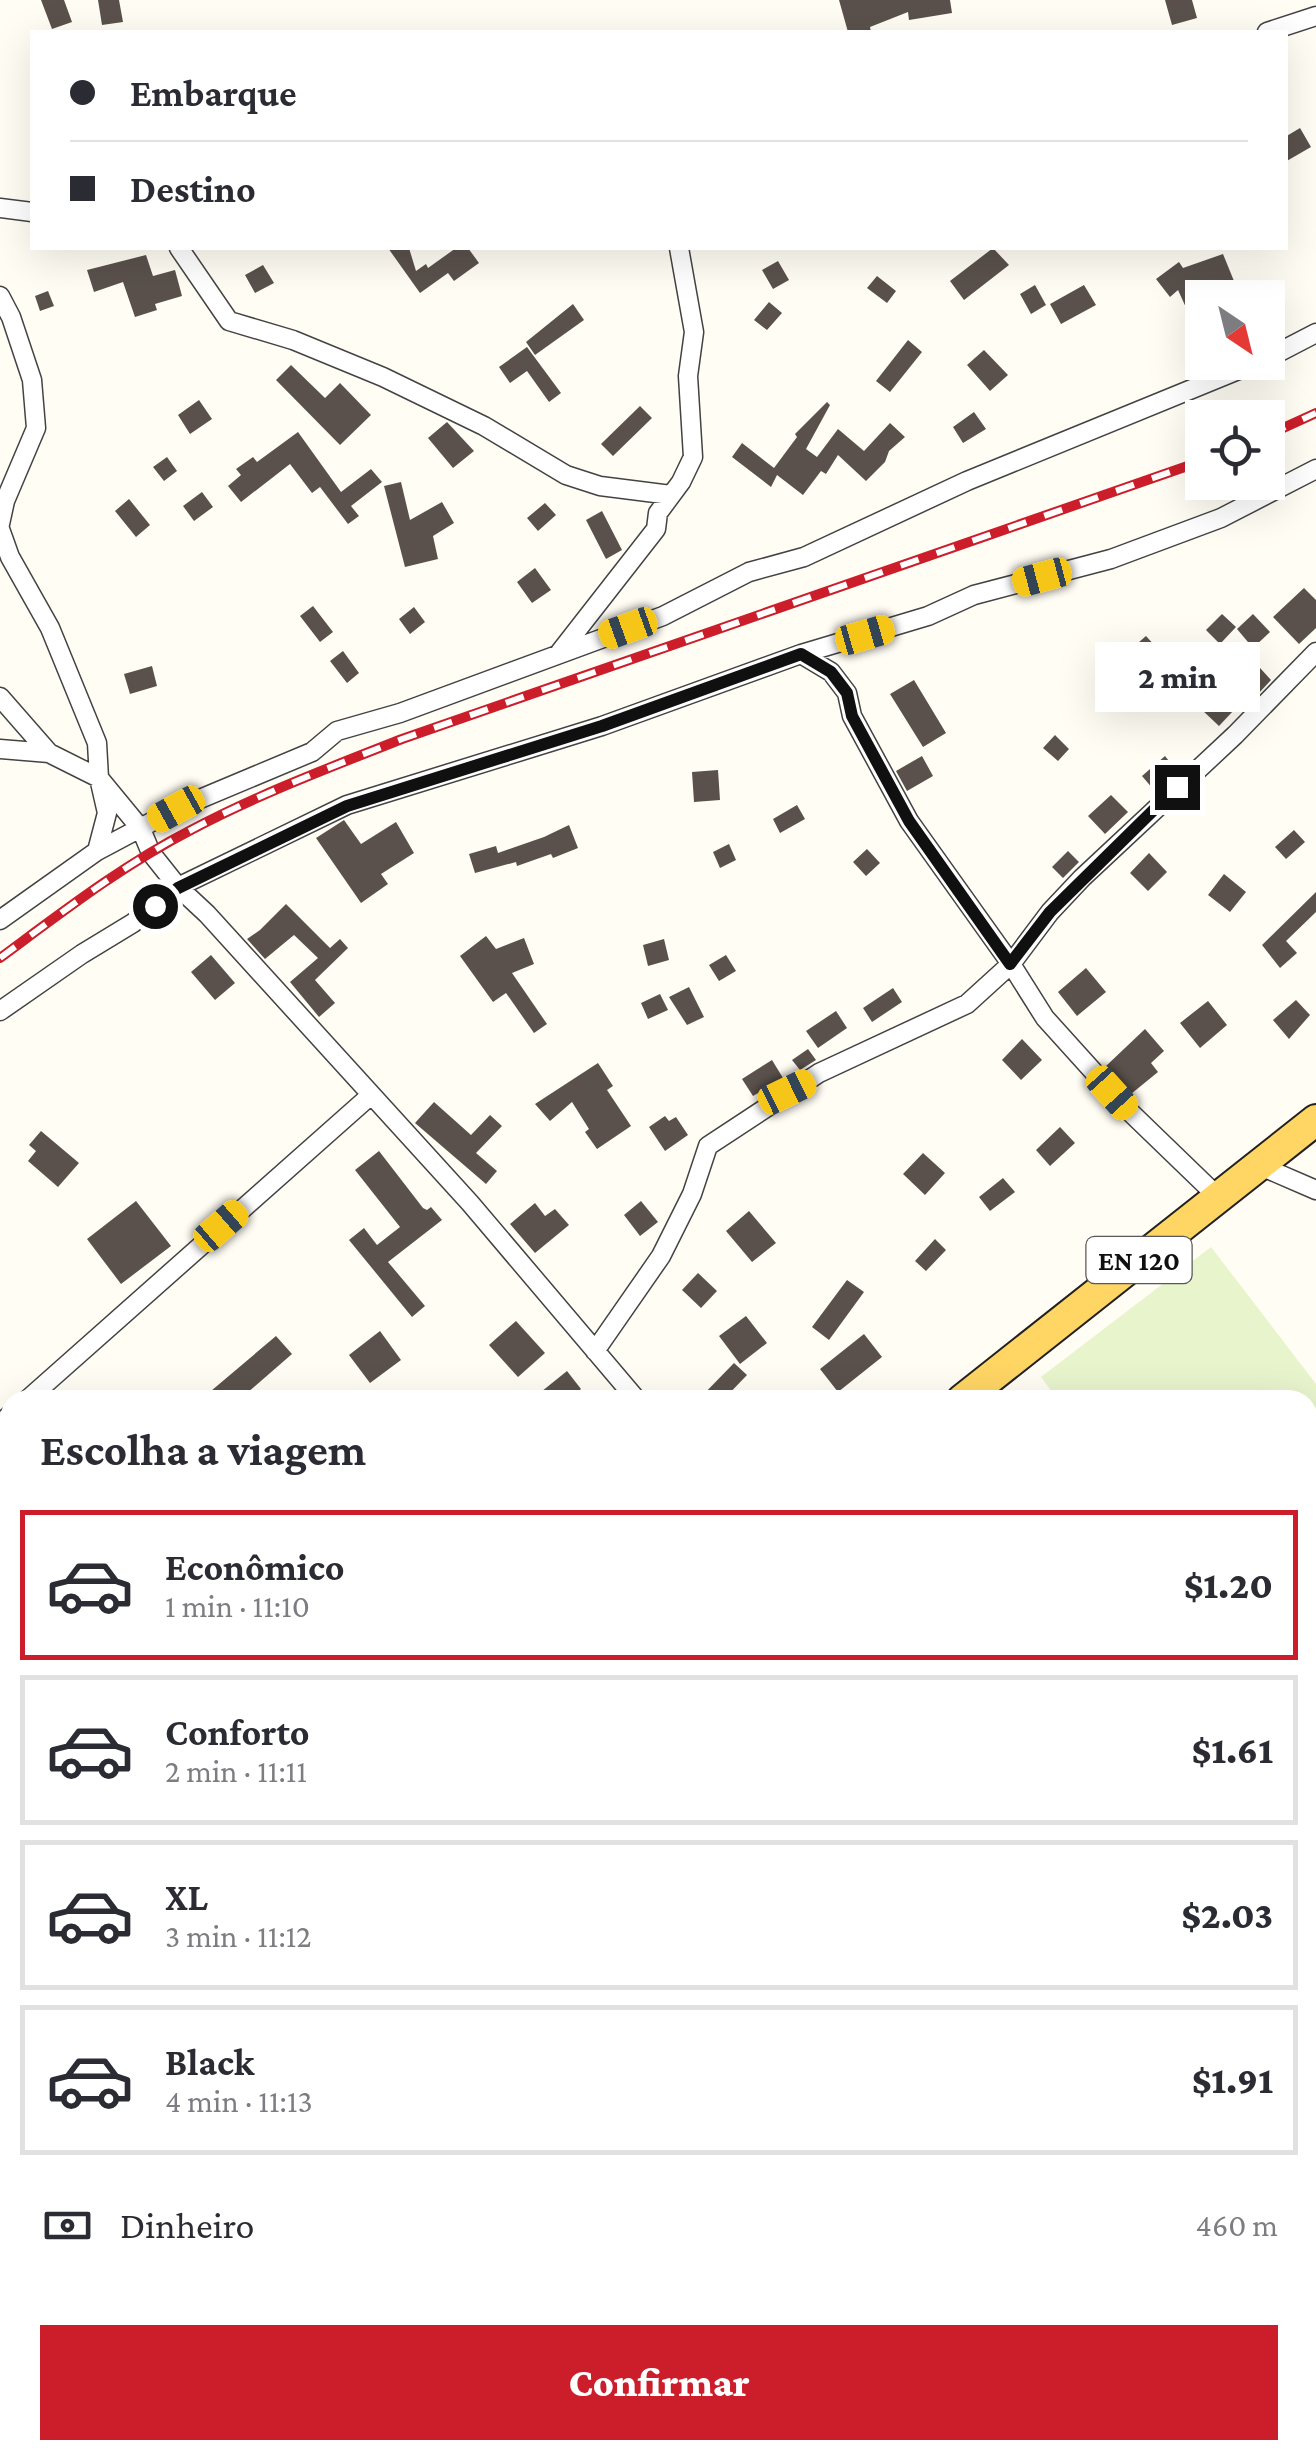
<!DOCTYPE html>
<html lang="pt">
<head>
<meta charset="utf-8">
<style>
  :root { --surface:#fff; --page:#f7f7f7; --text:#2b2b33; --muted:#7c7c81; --line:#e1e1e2; --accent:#cb1e2a }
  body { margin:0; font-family:"Crimson Pro",serif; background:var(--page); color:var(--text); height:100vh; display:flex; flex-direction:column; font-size:38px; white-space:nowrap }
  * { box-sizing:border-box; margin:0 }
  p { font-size:32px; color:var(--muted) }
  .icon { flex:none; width:55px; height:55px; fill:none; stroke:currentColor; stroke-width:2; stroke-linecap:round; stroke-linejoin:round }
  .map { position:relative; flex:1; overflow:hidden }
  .panel { position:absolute; left:0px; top:1390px; width:1318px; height:1070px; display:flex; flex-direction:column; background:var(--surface); border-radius:30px 30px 0 0; box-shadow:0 10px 40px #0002 }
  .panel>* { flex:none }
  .top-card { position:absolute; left:30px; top:30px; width:1258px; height:220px; border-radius:0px; box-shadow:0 10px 40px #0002; display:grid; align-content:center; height:220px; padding:0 40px; background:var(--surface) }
  .needle { width:65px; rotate:145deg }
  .tools { position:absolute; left:1185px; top:280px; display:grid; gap:20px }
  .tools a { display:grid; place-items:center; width:100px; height:100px; border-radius:0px; background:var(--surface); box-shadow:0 10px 40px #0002; font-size:50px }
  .end { position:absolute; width:45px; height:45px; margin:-22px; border:12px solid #101010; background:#fff; box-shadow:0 0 0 5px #fff }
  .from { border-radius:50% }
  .bubble { position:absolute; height:70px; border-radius:0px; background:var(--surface); box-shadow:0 10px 40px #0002; font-size:32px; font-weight:800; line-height:70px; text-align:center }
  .car { position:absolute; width:30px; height:60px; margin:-30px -15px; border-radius:12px; box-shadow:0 0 8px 2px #0007; background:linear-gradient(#f5c518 24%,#345 0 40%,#f5c518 0 76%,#345 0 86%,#f5c518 0) }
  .top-card b { display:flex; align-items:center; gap:35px; height:95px; font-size:38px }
  .top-card b+b { border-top:2px solid var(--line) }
  .top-card i { width:25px; height:25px; background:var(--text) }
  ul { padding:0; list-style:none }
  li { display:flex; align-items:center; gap:30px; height:150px; margin:0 20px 15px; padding:0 20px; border:5px solid var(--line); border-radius:0px }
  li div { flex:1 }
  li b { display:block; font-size:38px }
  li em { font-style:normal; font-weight:800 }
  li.current { border-color:var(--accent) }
  li>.icon { width:90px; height:90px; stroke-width:1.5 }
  h2 { padding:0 40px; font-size:45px; line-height:120px }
  .pay { display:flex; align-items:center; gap:25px; height:110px; padding:0 40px; font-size:38px }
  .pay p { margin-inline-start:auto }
  .button { display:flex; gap:20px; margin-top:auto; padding:20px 40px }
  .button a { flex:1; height:115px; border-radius:0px; background:var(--accent); color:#fff; font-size:40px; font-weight:800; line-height:115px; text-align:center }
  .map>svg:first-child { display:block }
</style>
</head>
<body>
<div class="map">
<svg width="1316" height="2460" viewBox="0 0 1316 2460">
  <rect width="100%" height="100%" fill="#fffdf4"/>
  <path fill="#d6edba" d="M 10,2286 L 10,2429 L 0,2416 L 0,2293 Z
    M 27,2450 L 185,2450 L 193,2460 L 35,2460 Z"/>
  <path fill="#badf98" d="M 0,1445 L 10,1456 L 10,1808 L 0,1795 Z"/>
  <path fill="#e7f4cc" d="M 1211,1247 L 1316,1384 L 1316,1561 L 1308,1567 L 1308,1400 L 1058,1400 L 1041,1377 Z"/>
  <path fill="#5a514c" d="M 41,0 L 64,0 L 72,22 L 52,29 Z
    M 98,0 L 119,0 L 123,22 L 102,25 Z
    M 839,0 L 950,0 L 952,13 L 909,20 L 908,12 L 870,27 L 871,32 L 848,32 Z
    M 1165,0 L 1192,0 L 1197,18 L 1172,25 Z
    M 1300,128 L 1311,147 L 1285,162 L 1285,137 Z
    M 388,248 L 409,248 L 416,271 L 426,264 L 428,268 L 456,248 L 468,248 L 479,263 L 454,281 L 448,273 L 420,293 Z
    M 993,248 L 1009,265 L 964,300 L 950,281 Z
    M 1223,254 L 1236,286 L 1202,298 L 1202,305 L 1188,312 L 1178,290 L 1170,297 L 1156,279 L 1179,262 L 1183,268 Z
    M 146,255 L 153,276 L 175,270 L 182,296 L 155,304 L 157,310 L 135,317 L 123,282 L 94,292 L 87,270 Z
    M 778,261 L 789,280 L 773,289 L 762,270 Z
    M 263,265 L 274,283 L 255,293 L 245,275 Z
    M 877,276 L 896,291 L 887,303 L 867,288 Z
    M 1035,285 L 1046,305 L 1031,314 L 1020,294 Z
    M 1084,285 L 1096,305 L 1061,324 L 1050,304 Z
    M 48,291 L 54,306 L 40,311 L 35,296 Z
    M 769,302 L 782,313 L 767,330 L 754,320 Z
    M 573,304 L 584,320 L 535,355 L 526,342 Z
    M 908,340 L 922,352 L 890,392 L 876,381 Z
    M 527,347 L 561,393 L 549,402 L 527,371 L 510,383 L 499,367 Z
    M 984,350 L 1008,375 L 990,391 L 967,365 Z
    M 291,365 L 325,398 L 340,383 L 371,415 L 340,445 L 276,380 Z
    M 199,400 L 212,419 L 190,434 L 178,415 Z
    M 827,402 L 830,405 L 806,449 L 817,457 L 838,429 L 864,451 L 890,423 L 905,437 L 889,451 L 885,462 L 866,481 L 838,455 L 826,474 L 821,471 L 803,495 L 777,475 L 771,487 L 732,457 L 742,443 L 774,468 L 797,437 L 795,434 Z
    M 640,406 L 652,418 L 613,456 L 601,444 Z
    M 974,412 L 986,429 L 963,443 L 953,427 Z
    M 447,422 L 474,451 L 453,468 L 428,438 Z
    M 298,432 L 341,492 L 371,469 L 382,482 L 351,506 L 359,516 L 348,524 L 320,487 L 312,493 L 290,464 L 241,502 L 228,486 L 241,475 L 236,469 L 253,457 L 257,462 Z
    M 167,457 L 177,471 L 164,481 L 153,467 Z
    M 401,482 L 410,520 L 442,502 L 454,523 L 433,536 L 438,559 L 405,567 L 384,486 Z
    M 202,492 L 213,507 L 194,521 L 183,506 Z
    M 129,499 L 150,525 L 136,537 L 115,511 Z
    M 545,503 L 556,515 L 538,531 L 527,518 Z
    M 602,511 L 622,550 L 606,559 L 586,520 Z
    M 535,568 L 551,590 L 532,603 L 517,582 Z
    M 1304,588 L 1316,600 L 1316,628 L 1299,644 L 1273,617 Z
    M 313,606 L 333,632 L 320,642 L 300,616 Z
    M 414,607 L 425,622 L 410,634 L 399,619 Z
    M 1222,614 L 1236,627 L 1220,644 L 1206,630 Z
    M 1253,614 L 1270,632 L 1253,648 L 1237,629 Z
    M 1146,636 L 1167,659 L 1171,654 L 1234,710 L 1219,726 L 1166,676 L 1148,700 L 1136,691 L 1151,671 L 1131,649 Z
    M 343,651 L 359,673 L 347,683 L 330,661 Z
    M 1250,657 L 1271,680 L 1259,693 L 1238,669 Z
    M 152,666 L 157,686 L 130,694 L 124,674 Z
    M 914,680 L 946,733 L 923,747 L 890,694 Z
    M 1055,735 L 1069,749 L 1058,761 L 1043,748 Z
    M 922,756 L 933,776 L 907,791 L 896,771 Z
    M 1165,756 L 1176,770 L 1153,789 L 1142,776 Z
    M 718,770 L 720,800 L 694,802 L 692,772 Z
    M 1111,795 L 1128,812 L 1105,834 L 1088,816 Z
    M 797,805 L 805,819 L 780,833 L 773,819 Z
    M 344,820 L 361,844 L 396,822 L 414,853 L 381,874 L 388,884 L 361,903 L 316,838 Z
    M 569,825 L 578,848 L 553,858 L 551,854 L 517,866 L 516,862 L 475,873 L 469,854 L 496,846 L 498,853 L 544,837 Z
    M 1294,830 L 1305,842 L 1286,859 L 1275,847 Z
    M 729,844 L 736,860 L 720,868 L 713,852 Z
    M 867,849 L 880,863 L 866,876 L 853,862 Z
    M 1068,851 L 1079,862 L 1063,878 L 1052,867 Z
    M 1149,853 L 1167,872 L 1148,891 L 1130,873 Z
    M 1224,874 L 1246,892 L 1230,912 L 1208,895 Z
    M 1316,892 L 1316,912 L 1286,941 L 1297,953 L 1280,968 L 1262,945 Z
    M 286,904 L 330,948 L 340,939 L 348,948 L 315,980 L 335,1003 L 319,1017 L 290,982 L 318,958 L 294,935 L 265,959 L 247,939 L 260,930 Z
    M 486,936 L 496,949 L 524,938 L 534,964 L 512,973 L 547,1024 L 534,1033 L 506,993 L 493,1002 L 460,956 Z
    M 664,939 L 669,960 L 648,966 L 643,945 Z
    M 211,955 L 235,983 L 215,1000 L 191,972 Z
    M 726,955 L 736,971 L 719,981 L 709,965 Z
    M 1086,968 L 1106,992 L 1077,1016 L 1058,992 Z
    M 689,987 L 704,1017 L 687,1025 L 669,997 Z
    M 893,988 L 902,1002 L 872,1022 L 863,1008 Z
    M 660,994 L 668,1010 L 648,1019 L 641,1003 Z
    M 1296,1000 L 1310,1015 L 1289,1039 L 1273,1020 Z
    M 1208,1001 L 1227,1025 L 1200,1048 L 1180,1023 Z
    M 836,1011 L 847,1028 L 818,1048 L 806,1031 Z
    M 1145,1029 L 1164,1051 L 1151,1063 L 1158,1072 L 1131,1094 L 1106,1066 Z
    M 1022,1039 L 1042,1060 L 1021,1080 L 1002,1060 Z
    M 808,1049 L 816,1060 L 800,1070 L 792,1060 Z
    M 772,1060 L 783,1078 L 753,1096 L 742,1079 Z
    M 598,1063 L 613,1086 L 607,1090 L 631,1126 L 597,1149 L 585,1132 L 589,1129 L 572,1102 L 550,1121 L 535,1104 Z
    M 434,1102 L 471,1135 L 490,1115 L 502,1126 L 476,1153 L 497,1171 L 486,1184 L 415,1123 Z
    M 665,1116 L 669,1121 L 676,1117 L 688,1135 L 665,1151 L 649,1127 Z
    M 1060,1127 L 1075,1143 L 1050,1166 L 1036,1150 Z
    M 41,1131 L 79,1163 L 58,1187 L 28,1161 L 36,1151 L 29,1145 Z
    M 379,1151 L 423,1208 L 427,1210 L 431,1207 L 442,1220 L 388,1262 L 425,1306 L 412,1317 L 349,1240 L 364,1228 L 377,1245 L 400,1227 L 355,1170 Z
    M 923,1153 L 945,1173 L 925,1195 L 903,1174 Z
    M 1003,1178 L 1015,1192 L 990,1211 L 979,1197 Z
    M 136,1201 L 171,1246 L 121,1284 L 87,1239 Z
    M 641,1201 L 658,1222 L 640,1236 L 624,1215 Z
    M 535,1203 L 545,1216 L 555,1209 L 569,1225 L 535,1253 L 510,1224 Z
    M 749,1211 L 776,1243 L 752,1262 L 726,1231 Z
    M 935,1239 L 946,1250 L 926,1271 L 915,1261 Z
    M 698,1273 L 717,1291 L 701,1308 L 682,1290 Z
    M 847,1280 L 864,1292 L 829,1340 L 812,1327 Z
    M 746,1316 L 767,1343 L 740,1364 L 719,1336 Z
    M 516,1321 L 545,1353 L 518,1377 L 489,1345 Z
    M 380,1331 L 401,1360 L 370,1383 L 349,1355 Z
    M 864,1334 L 882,1357 L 838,1392 L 820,1369 Z
    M 276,1336 L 292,1354 L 239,1400 L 219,1400 L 211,1391 Z
    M 734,1363 L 747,1375 L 723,1400 L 698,1400 Z
    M 567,1371 L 581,1389 L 568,1400 L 531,1400 Z"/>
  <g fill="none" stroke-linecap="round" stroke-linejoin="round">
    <defs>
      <path id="minor" d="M 1267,32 L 1316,16
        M 0,208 L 32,212
        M 179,248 L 229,321 L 293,340 L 383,377 L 484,426 L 566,475 L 600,486 L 671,495
        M 0,296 L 11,317 L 32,380 L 36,428 L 5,501 L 0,524
        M 1268,358 L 1316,333
        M 0,529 L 10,557 L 50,628 L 97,743 L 99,778 L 107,813 L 97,851
        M 560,652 L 656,529 L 658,513 L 681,482 L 693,457 L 688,376 L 694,332 L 679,248
        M 801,654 L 831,672 L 847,693 L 852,716 L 909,821 L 1011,964 L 1045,1018 L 1129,1111 L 1218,1197
        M 0,697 L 49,753 L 99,778 L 141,829 L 151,853 L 178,887 L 207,914 L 470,1203 L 637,1400
        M 0,749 L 49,753
        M 0,920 L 97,851 L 176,809 L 312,752 L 337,731 L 400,713 L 663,616 L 749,572 L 804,557 L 967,481 L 1258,362
        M 0,1011 L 82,954 L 133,923 L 178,887 L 347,805 L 602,726 L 801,654 L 928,616 L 974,595 L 1111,559 L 1221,518 L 1316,469
        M 1258,1165 L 1316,1190
        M 595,1351 L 661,1256 L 692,1194 L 708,1146 L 819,1073 L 967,1004 L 1011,964 L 1050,912 L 1082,878 L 1235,735 L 1316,652
        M 27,1400 L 371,1095
        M 0,1424 L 10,1415
        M 1308,1823 L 1316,1831
        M 0,1826 L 10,1839
        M 1308,2021 L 1316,2014
        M 0,2442 L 15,2460
        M 210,2450 L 218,2460
        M 544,2450 L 552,2460
        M 940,2450 L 950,2460
        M 1308,2450 L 1316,2460
        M 651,2460 L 659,2450
        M 710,2460 L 720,2450"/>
      <path id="primary" d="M 962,1400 L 1316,1120
        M 0,2159 L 10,2151
        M 0,2193 L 10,2206
        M 0,2270 L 10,2262"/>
    </defs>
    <use href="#minor" stroke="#434343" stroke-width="21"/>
    <use href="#primary" stroke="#212121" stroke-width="34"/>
    <use href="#minor" stroke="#fff" stroke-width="18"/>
    <use href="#primary" stroke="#ffd564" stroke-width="30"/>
    <defs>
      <path id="rail" d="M 1268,435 L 1316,413
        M 0,958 C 61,913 123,865 191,830 C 259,794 331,767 402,739 L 1202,461"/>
    </defs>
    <use href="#rail" stroke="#cb1e2a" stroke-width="10"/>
    <use href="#rail" stroke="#fff" stroke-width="6" stroke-dasharray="19" stroke-linecap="butt"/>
  </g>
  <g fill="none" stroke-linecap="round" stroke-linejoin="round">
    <path stroke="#101010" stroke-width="12" d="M 155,906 L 178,888 L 347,806 L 602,726 L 801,654 L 831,672 L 847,693 L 852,716 L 909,821 L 1010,964 L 1050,912 L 1177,787"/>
  </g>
  <g text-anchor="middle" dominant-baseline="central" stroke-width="10" stroke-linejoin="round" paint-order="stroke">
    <rect fill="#fff" stroke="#585858" stroke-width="2.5" x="1086.5" y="1237" width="105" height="46" rx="8"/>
    <g font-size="28" font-weight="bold" fill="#101010">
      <text x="1139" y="1260">EN 120</text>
    </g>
  </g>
</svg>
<div class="tools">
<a><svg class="needle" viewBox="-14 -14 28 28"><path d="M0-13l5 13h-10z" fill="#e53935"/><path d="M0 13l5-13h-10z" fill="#7c7c81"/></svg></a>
<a><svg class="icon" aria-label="locate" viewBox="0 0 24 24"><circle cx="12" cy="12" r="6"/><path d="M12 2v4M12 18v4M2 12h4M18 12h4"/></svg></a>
</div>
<i class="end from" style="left:155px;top:906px"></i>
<i class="end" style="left:1177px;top:787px"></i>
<div class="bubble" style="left:1095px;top:642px;width:165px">2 min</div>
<i class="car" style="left:1042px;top:577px;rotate:255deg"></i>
<i class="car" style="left:628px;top:628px;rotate:250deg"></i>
<i class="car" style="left:865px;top:635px;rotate:74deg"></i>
<i class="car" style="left:176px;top:809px;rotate:241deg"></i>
<i class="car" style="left:787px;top:1092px;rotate:64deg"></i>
<i class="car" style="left:1112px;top:1093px;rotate:138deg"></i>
<i class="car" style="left:221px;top:1226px;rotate:49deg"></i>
<div class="top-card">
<b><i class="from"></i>Embarque</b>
<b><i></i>Destino</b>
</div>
<section class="panel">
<h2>Escolha a viagem</h2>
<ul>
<li class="current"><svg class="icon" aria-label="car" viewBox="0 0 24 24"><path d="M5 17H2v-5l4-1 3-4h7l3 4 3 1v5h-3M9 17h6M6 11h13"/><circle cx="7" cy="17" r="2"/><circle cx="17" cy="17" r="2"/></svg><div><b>Econômico</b><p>1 min · 11:10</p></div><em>$1.20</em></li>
<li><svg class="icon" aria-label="car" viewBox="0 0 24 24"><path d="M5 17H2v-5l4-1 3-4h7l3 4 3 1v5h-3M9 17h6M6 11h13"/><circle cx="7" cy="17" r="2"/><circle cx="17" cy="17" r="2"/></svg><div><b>Conforto</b><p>2 min · 11:11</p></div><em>$1.61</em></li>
<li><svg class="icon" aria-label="car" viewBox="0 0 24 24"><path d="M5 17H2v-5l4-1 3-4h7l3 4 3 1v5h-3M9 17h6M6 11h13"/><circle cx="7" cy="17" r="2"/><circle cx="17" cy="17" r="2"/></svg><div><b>XL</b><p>3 min · 11:12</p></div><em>$2.03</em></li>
<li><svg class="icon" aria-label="car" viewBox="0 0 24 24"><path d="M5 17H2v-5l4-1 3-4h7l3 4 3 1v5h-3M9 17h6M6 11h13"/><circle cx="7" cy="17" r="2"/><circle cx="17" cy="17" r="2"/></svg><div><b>Black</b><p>4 min · 11:13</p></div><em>$1.91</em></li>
</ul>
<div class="pay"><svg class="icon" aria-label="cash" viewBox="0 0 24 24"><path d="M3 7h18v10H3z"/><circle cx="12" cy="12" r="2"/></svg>Dinheiro<p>460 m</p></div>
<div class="button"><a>Confirmar</a></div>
</section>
</div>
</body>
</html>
